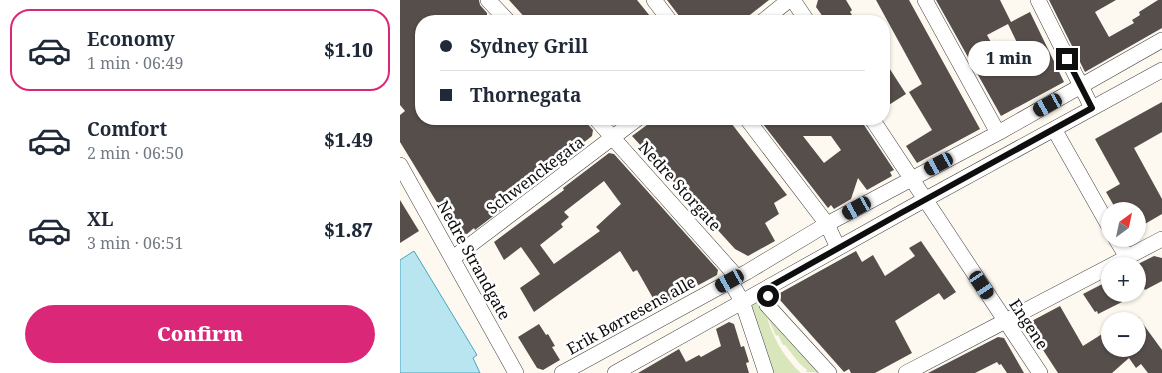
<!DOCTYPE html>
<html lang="en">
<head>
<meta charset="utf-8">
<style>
  :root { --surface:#fff; --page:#f6f6f7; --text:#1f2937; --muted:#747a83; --line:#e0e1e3; --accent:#db2777 }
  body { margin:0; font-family:"Noto Serif",serif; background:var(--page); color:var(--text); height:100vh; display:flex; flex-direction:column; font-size:19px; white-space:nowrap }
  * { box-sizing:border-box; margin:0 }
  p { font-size:16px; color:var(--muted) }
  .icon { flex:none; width:28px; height:28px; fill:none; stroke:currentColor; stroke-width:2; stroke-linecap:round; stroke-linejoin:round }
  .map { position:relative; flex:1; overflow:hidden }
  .details { display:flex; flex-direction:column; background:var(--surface); width:400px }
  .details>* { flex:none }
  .hud { position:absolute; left:15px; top:15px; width:475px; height:110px; border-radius:20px; box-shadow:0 1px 4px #0004; display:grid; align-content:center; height:110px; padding:0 25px; background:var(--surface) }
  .needle { width:32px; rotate:33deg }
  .controls { position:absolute; left:701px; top:202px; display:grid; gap:10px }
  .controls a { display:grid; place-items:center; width:45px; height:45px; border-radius:50%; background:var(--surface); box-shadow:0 1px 4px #0004; font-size:25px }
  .end { position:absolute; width:22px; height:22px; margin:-11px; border:6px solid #0e0e0e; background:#fff; box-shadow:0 0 0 2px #fff }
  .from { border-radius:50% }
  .bubble { position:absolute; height:35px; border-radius:18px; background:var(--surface); box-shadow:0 1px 4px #0004; font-size:16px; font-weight:800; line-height:35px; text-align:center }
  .car { position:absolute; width:15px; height:30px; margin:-15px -8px; border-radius:6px; box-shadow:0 0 4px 1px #0007; background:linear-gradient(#222 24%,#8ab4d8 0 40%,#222 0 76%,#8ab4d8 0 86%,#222 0) }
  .hud b { display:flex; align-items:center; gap:18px; height:48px; font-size:19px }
  .hud b+b { border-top:1px solid var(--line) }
  .hud i { width:12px; height:12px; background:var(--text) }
  ul { padding:9px 0 0; list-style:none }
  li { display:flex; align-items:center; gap:15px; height:82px; margin:0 10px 8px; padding:0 15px; border:2px solid transparent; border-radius:20px }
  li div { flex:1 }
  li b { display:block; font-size:19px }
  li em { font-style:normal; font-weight:800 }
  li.active { border-color:var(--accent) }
  li>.icon { width:45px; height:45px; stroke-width:1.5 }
  .primary-button { display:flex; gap:10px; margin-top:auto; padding:10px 25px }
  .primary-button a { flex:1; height:58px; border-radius:30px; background:var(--accent); color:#fff; font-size:20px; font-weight:800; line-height:58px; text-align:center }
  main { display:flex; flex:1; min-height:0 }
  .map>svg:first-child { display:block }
</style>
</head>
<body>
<main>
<section class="details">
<ul>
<li class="active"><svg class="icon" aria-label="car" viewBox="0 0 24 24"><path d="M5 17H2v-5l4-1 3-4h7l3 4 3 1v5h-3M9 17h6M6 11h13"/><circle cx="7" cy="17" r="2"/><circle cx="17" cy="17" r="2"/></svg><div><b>Economy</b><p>1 min · 06:49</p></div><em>$1.10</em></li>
<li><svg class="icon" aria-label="car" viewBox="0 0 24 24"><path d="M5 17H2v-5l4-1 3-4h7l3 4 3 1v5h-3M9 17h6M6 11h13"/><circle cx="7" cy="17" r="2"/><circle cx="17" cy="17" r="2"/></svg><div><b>Comfort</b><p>2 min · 06:50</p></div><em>$1.49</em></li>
<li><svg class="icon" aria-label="car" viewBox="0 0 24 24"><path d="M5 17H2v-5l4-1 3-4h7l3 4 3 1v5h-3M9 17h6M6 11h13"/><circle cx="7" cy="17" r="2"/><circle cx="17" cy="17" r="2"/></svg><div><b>XL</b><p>3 min · 06:51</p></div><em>$1.87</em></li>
</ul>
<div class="primary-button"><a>Confirm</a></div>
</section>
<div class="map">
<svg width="762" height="373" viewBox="0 0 762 373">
  <rect width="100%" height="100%" fill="#fef9f0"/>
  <path fill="#d9e6bc" d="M 358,292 L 426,373 L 406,372 L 407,370 L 399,363 L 385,345 L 383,345 L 378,335 L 376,336 L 366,314 C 372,336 384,358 401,373 L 366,373 L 342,301 Z"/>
  <path fill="#b9e5f1" stroke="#46a5c2" d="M 14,251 L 77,355 L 73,358 L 80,373 L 0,373 L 0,260 Z"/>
  <path fill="#564e4b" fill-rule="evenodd" d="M 0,0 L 79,0 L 80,5 L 87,13 L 87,19 L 83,21 L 21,21 L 21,119 L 183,119 L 193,130 L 192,136 L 112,199 L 113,201 L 75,230 L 74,228 L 67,234 L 55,232 L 0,142 L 0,115 L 5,111 L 0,105 Z
    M 109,0 L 237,0 L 254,21 L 128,21 Z
    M 267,0 L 369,0 L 342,21 L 283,21 Z
    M 418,0 L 446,0 L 452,10 L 450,12 L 456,21 L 426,21 L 416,7 Z
    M 476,0 L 509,0 L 580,129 L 517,163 L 506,146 L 532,130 L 509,92 L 522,84 Z
    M 536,0 L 600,0 L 611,22 L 630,12 L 664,82 L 601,116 ZM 608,24 L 621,51 L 602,62 L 587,35 Z
    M 649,0 L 716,0 L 695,12 L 709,37 L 734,23 L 732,20 L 740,15 L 739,12 L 758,0 L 762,0 L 762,28 L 685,72 Z
    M 484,60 L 506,94 L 484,108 Z
    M 762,102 L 762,132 L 734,148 L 762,199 L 762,214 L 738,228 L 738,211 L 717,211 L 706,192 L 720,184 L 695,139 Z
    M 255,119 L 328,119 L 387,195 L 374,203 L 379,214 L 365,223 L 375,241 L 348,256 L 335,249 L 232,136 Z
    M 359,119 L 460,119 L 494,170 L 490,172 L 492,176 L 467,190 L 458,178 L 451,199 L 434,209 L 431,205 L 428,208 ZM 403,136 L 431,136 L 441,150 L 424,163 Z
    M 209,153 L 214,154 L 318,270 L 317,275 L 258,307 L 237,270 L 233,272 L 220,251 L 134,312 L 120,288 L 140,274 L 121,247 L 104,260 L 94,242 L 164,190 L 163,188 ZM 204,181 L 221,204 L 196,227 L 200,231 L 154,264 L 140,245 L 163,227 L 161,224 L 169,217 L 164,212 Z
    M 0,200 L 19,231 L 0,243 Z
    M 521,241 L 556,292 L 544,300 L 539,293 L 495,321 L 512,353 L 475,373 L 451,373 L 449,369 L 444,372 L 380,300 L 380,293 L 456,251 L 462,262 L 473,255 L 485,276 L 515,256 L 509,248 Z
    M 754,256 L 762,258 L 762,281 L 745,290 L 743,287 L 738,290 L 738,266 L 734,266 Z
    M 710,280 L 710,294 L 738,294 L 698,314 L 697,311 L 695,312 L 683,294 Z
    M 660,306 L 683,346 L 710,329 L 710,349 L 738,349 L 738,317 L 762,350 L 762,373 L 748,373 L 741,364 L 736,368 L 729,358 L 712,373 L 658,373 L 626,324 Z
    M 329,322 L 334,324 L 341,347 L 344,346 L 349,362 L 346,363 L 349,373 L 238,373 L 279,349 L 286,362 L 299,355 L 301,357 L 321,346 L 316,329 Z
    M 139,324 L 146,335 L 148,334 L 155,346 L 152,347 L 160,360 L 143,370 L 137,368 L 118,337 Z
    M 598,337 L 604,338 L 624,373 L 607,373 L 601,364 L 599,365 L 597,362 L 575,373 L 528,373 Z"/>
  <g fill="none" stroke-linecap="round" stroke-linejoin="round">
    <defs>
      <path id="minor" d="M 88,0 L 108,21
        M 254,0 L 270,21
        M 393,0 L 407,21
        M 525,0 L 598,133
        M 638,0 L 692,108
        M 363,21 L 389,0
        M 196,119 L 337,277
        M 347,119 L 427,224 L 438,248
        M 472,119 L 640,373
        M 654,129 L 710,228
        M 0,165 L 116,373
        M 716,239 L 727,257
        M 53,258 L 237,119
        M 330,281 L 342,301 L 366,373
        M 371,286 L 367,305 L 429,373
        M 162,373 L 347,272 L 427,224 L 598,133 L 762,40
        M 215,373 L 515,205 L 762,70
        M 506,373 L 762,239"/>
    </defs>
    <use href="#minor" stroke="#414141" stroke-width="16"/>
    <use href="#minor" stroke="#fff" stroke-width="15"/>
  </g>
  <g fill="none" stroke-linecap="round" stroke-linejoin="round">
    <path stroke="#0e0e0e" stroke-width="6" d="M 368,296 L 371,286 L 501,213 L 692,108 L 667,59"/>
  </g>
  <g text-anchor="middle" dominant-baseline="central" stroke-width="5" stroke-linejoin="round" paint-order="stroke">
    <g font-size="16" fill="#0e0e0e" stroke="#fff">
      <text transform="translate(135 175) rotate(-37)">Schwenckegata</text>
      <text transform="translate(280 186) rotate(48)">Nedre Storgate</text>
      <text transform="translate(74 260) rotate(61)">Nedre Strandgate</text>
      <text transform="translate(231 315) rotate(-29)">Erik Børresens alle</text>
      <text transform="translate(629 324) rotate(57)">Engene</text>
    </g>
  </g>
</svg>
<div class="controls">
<a><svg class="needle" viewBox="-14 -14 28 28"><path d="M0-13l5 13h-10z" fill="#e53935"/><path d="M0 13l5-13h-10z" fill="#747a83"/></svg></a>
<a>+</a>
<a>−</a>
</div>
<i class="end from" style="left:368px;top:296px"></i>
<i class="end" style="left:667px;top:59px"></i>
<div class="bubble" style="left:568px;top:41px;width:82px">1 min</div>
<i class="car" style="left:648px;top:105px;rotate:241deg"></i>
<i class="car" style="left:539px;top:164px;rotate:242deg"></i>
<i class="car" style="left:457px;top:208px;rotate:241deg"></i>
<i class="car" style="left:330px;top:281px;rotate:241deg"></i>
<i class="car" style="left:582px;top:285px;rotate:146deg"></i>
<div class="hud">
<b><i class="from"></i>Sydney Grill</b>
<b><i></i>Thornegata</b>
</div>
</div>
</main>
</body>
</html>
